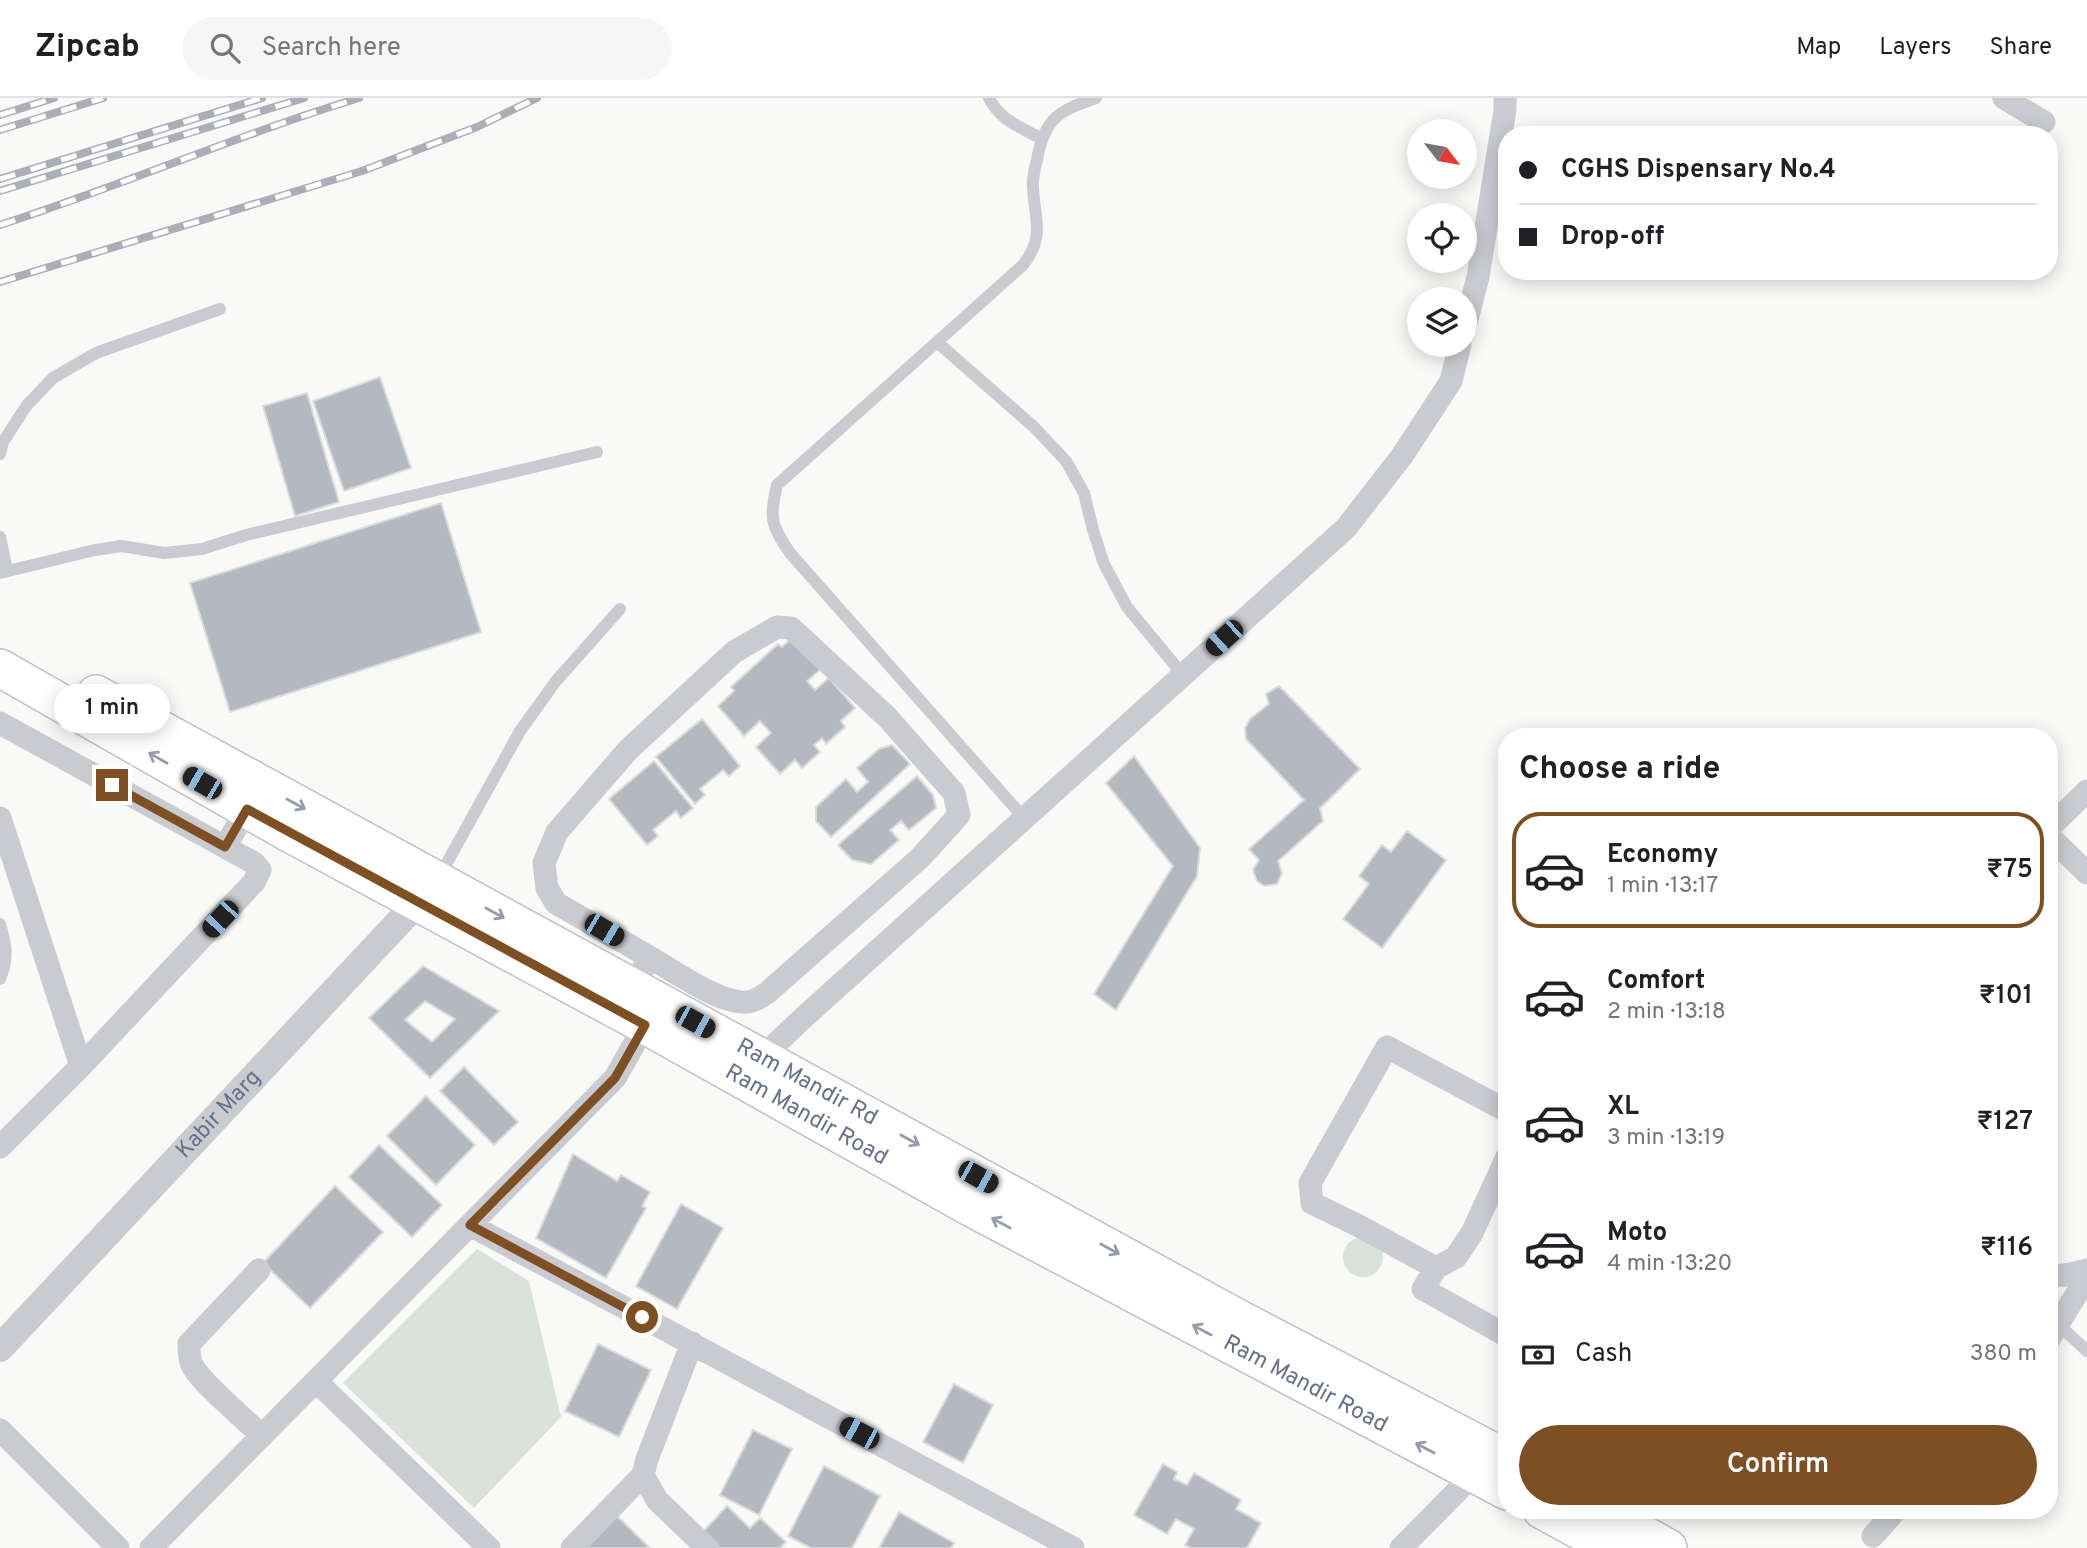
<!DOCTYPE html>
<html lang="en">
<head>
<meta charset="utf-8">
<style>
  :root { --surface:#fff; --page:#f6f6f6; --text:#202124; --muted:#757577; --line:#e0e0e0; --accent:#7d4f23 }
  body { margin:0; font-family:Overpass,sans-serif; background:var(--page); color:var(--text); height:100vh; display:flex; flex-direction:column; font-size:26px; white-space:nowrap }
  * { box-sizing:border-box; margin:0 }
  p { font-size:23px; color:var(--muted) }
  .icon { flex:none; width:38px; height:38px; fill:none; stroke:currentColor; stroke-width:2; stroke-linecap:round; stroke-linejoin:round }
  .map { position:relative; flex:1; overflow:hidden }
  .side { position:absolute; left:1498px; top:630px; width:560px; height:791px; display:flex; flex-direction:column; background:var(--surface); border-radius:28px; box-shadow:0 4px 18px #0003 }
  .side>* { flex:none }
  .guide { position:absolute; left:1498px; top:28px; width:560px; height:154px; border-radius:28px; box-shadow:0 4px 18px #0003; display:grid; align-content:center; height:154px; padding:0 21px; background:var(--surface) }
  .needle { width:46px; rotate:121deg }
  .tools { position:absolute; left:1407px; top:21px; display:grid; gap:14px }
  .tools a { display:grid; place-items:center; width:70px; height:70px; border-radius:50%; background:var(--surface); box-shadow:0 4px 18px #0003; font-size:35px }
  .end { position:absolute; width:32px; height:32px; margin:-16px; border:9px solid #7d4f23; background:#fff; box-shadow:0 0 0 4px #fff }
  .from { border-radius:50% }
  .bubble { position:absolute; height:49px; border-radius:24px; background:var(--surface); box-shadow:0 4px 18px #0003; font-size:23px; font-weight:600; line-height:49px; text-align:center }
  .car { position:absolute; width:21px; height:42px; margin:-21px -10px; border-radius:9px; box-shadow:0 0 5px 2px #0007; background:linear-gradient(#222 24%,#8ab4d8 0 40%,#222 0 76%,#8ab4d8 0 86%,#222 0) }
  .guide b { display:flex; align-items:center; gap:24px; height:66px; font-size:26px }
  .guide b+b { border-top:2px solid var(--line) }
  .guide i { width:18px; height:18px; background:var(--text) }
  ul { padding:0; list-style:none }
  li { display:flex; align-items:center; gap:21px; height:116px; margin:0 14px 10px; padding:0 7px; border:4px solid transparent; border-radius:28px }
  li div { flex:1 }
  li b { display:block; font-size:26px }
  li em { font-style:normal; font-weight:600 }
  li.on { border-color:var(--accent) }
  li>.icon { width:63px; height:63px; stroke-width:1.5 }
  h2 { padding:0 21px; font-size:32px; line-height:84px }
  .pay { display:flex; align-items:center; gap:18px; height:77px; padding:0 21px; font-size:26px }
  .pay p { margin-inline-start:auto }
  .cta { display:flex; gap:14px; margin-top:auto; padding:14px 21px }
  .cta a { flex:1; height:80px; border-radius:42px; background:var(--accent); color:#fff; font-size:28px; font-weight:600; line-height:80px; text-align:center }
  header { display:flex; align-items:center; gap:42px; box-sizing:border-box; height:98px; padding:0 35px; background:var(--surface); border-bottom:2px solid var(--line) }
  header strong { font-size:33px }
  nav { display:flex; gap:38px; margin-inline-start:auto; font-size:24px }
  .search { width:490px; height:63px; background:var(--page); display:flex; align-items:center; gap:18px; box-sizing:border-box; padding:0 24px; border-radius:38px; color:var(--muted); font-size:26px }
  .map>svg:first-child { display:block }
</style>
</head>
<body>
<header>
<strong>Zipcab</strong>
<div class="search"><svg class="icon" aria-label="search" viewBox="0 0 24 24"><circle cx="10" cy="10" r="6"/><path d="M15 15l6 6"/></svg>Search here</div>
<nav><a>Map</a><a>Layers</a><a>Share</a></nav>
</header>
<div class="map">
<svg width="2087" height="1450" viewBox="0 0 2087 1450">
  <rect width="100%" height="100%" fill="#f9faf7"/>
  <path fill="#d9e2d8" d="M1343 1159a20 20 0 1 1 40 0a20 20 0 1 1-40 0Z
    M 477,1151 L 529,1183 L 561,1319 L 474,1410 L 343,1285 Z"/>
  <path fill="#b4b9c1" stroke="#dbdbd9" stroke-width="2" fill-rule="evenodd" d="M 380,279 L 411,370 L 344,393 L 313,303 Z
    M 307,295 L 339,404 L 295,418 L 263,308 Z
    M 441,405 L 481,534 L 230,614 L 190,485 Z
    M 793,539 L 821,571 L 807,583 L 815,592 L 829,580 L 855,610 L 841,623 L 845,629 L 826,646 L 822,640 L 814,647 L 820,654 L 802,670 L 795,662 L 780,676 L 756,649 L 771,635 L 760,623 L 744,638 L 718,608 L 734,593 L 731,589 L 778,546 L 782,549 Z
    M 1279,588 L 1360,671 L 1320,710 L 1323,723 L 1278,763 L 1282,775 L 1277,786 L 1264,788 L 1257,783 L 1253,772 L 1259,762 L 1249,751 L 1304,702 L 1246,641 L 1245,630 L 1250,621 L 1269,606 L 1266,596 Z
    M 702,621 L 740,668 L 729,678 L 723,672 L 700,691 L 705,697 L 695,706 L 656,659 Z
    M 892,647 L 910,666 L 831,739 L 816,723 L 816,709 L 846,681 L 857,694 L 868,684 L 857,670 L 879,651 Z
    M 1134,658 L 1200,750 L 1197,778 L 1116,912 L 1094,896 L 1173,768 L 1106,685 Z
    M 654,663 L 693,710 L 681,720 L 676,713 L 653,732 L 658,738 L 647,747 L 609,701 Z
    M 917,678 L 933,697 L 936,710 L 909,732 L 901,723 L 890,732 L 899,742 L 871,766 L 852,762 L 838,747 Z
    M 1407,733 L 1446,762 L 1382,850 L 1343,821 L 1369,786 L 1359,778 L 1382,747 L 1391,754 Z
    M 423,868 L 499,913 L 430,980 L 369,920 ZM 425,903 L 455,921 L 432,944 L 405,922 Z
    M 464,969 L 518,1024 L 494,1047 L 440,993 Z
    M 426,998 L 475,1047 L 436,1087 L 387,1038 Z
    M 379,1047 L 442,1107 L 412,1139 L 349,1079 Z
    M 573,1056 L 617,1083 L 621,1077 L 650,1094 L 642,1108 L 646,1110 L 606,1180 L 536,1140 Z
    M 335,1088 L 383,1134 L 310,1210 L 263,1165 Z
    M 681,1106 L 723,1130 L 677,1211 L 636,1188 Z
    M 598,1246 L 651,1272 L 619,1339 L 565,1313 Z
    M 954,1286 L 993,1307 L 963,1365 L 923,1344 Z
    M 753,1332 L 792,1351 L 759,1417 L 720,1397 Z
    M 1163,1366 L 1177,1374 L 1174,1381 L 1187,1387 L 1194,1375 L 1241,1402 L 1236,1411 L 1261,1425 L 1247,1450 L 1191,1450 L 1185,1447 L 1194,1431 L 1176,1421 L 1167,1436 L 1134,1417 Z
    M 824,1368 L 880,1398 L 852,1450 L 811,1450 L 788,1438 Z
    M 727,1408 L 750,1430 L 760,1420 L 786,1444 L 780,1450 L 719,1450 L 702,1435 Z
    M 899,1414 L 954,1445 L 951,1450 L 879,1450 Z
    M 615,1416 L 650,1450 L 581,1450 Z"/>
  <g fill="none" stroke-linecap="round" stroke-linejoin="round">
    <defs>
      <g id="primary">
        <path id="s2" d="M 0,570 L 289,735 L 645,927 L 972,1110 L 1507,1393"/>
        <path id="s3" d="M 96,596 L 1243,1223 L 1507,1361"/>
        <path d="M 1542,1412 L 1612,1450"/>
        <path d="M 1600,1412 L 1668,1450"/>
      </g>
    </defs>
    <use href="#primary" stroke="#bec0c5" stroke-width="40"/>
    <path stroke="#c9cbd0" stroke-width="12" d="M 989,0 C 1000,22 1020,29 1040,40
      M 937,244 L 1034,329 L 1066,363 L 1084,395 L 1093,432 L 1104,466 L 1127,509 L 1183,577
      M 0,356 L 3,344 L 27,307 L 53,280 L 96,255 L 220,211
      M 0,439 L 7,472
      M 0,475 L 95,452 L 122,448 L 164,455 L 202,451 L 246,437 L 597,354
      M 1024,720 L 790,455 C 771,427 769,420 777,387 L 1023,167 C 1046,138 1034,121 1033,89 C 1032,80 1035,70 1037,62 C 1044,21 1058,13 1096,0
      M 439,779 L 520,633 L 556,583 L 620,511
      M 0,826 C 6,847 9,860 0,881
      M 2058,1226 L 2087,1253"/>
    <path stroke="#c9cbd0" stroke-width="23" d="M 2004,0 L 2044,24
      M 1465,229 L 1478,179 L 1505,12 L 1505,0
      M 0,625 L 254,765 L 260,772 L 254,784 L 81,968 L 0,1049
      M 0,720 L 81,968
      M 2049,730 L 2087,693
      M 2049,738 L 2087,775
      M 225,749 L 247,711
      M 630,889 L 651,860 C 674,873 726,911 752,903 C 757,902 762,898 767,895 L 920,760 L 959,717 L 954,695 L 888,620 L 791,530 L 777,529 L 734,554 L 628,652 L 557,734 L 544,765 L 547,790 L 556,805 L 651,860
      M 755,969 L 761,960 L 802,921 L 1346,430 L 1402,358 L 1451,283 L 1460,247
      M 1507,1059 L 1472,1135 L 1456,1159 L 1436,1170 L 1423,1191 L 1507,1238
      M 470,1127 L 1073,1450
      M 1436,1170 L 1361,1129 L 1312,1105 L 1310,1085 L 1387,949 L 1507,1013
      M 259,1172 L 189,1246 C 189,1253 189,1261 192,1267 C 201,1285 246,1322 262,1338
      M 2049,1176 C 2061,1180 2075,1175 2087,1172
      M 2049,1241 L 2087,1179
      M 692,1245 L 647,1361 L 643,1377 L 657,1402 L 707,1450
      M 316,1283 L 489,1450
      M 0,1332 L 118,1450
      M 1873,1438 L 1896,1412
      M 151,1450 L 615,980 L 645,927
      M 572,1450 L 643,1377
      M 1401,1450 L 1482,1368"/>
    <path stroke="#c9cbd0" stroke-width="28" id="s1" d="M 0,1250 L 431,790"/>
    <use href="#primary" stroke="#fff" stroke-width="37"/>
    <defs>
      <path id="rail" d="M 0,17 L 54,0
        M 0,32 L 103,0
        M 0,81 L 262,0
        M 0,93 L 304,0
        M 0,127 C 121,88 237,37 359,0
        M 0,184 L 362,73 L 477,29 L 537,0"/>
    </defs>
    <use href="#rail" stroke="#abaeb6" stroke-width="8"/>
    <use href="#rail" stroke="#fff" stroke-width="5" stroke-dasharray="16" stroke-linecap="butt"/>
  </g>
  <defs><path id="oneway-shaft" d="M-6 0H5M1.5-3L5.5 0L1.5 3" fill="none" stroke-width="1.6" stroke-linecap="round" stroke-linejoin="round" transform="scale(1.75)"/></defs>
  <g stroke="#949cad">
    <use href="#oneway-shaft" transform="translate(158 660) rotate(-150)"/>
    <use href="#oneway-shaft" transform="translate(296 706) rotate(29)"/>
    <use href="#oneway-shaft" transform="translate(495 815) rotate(29)"/>
    <use href="#oneway-shaft" transform="translate(910 1042) rotate(29)"/>
    <use href="#oneway-shaft" transform="translate(1001 1125) rotate(-152)"/>
    <use href="#oneway-shaft" transform="translate(1110 1151) rotate(29)"/>
    <use href="#oneway-shaft" transform="translate(1202 1232) rotate(-152)"/>
    <use href="#oneway-shaft" transform="translate(1425 1350) rotate(-152)"/>
  </g>
  <g fill="none" stroke-linecap="round" stroke-linejoin="round">
    <path stroke="#7d4f23" stroke-width="9" d="M 112,687 L 225,749 L 247,711 L 645,927 L 615,980 L 470,1127 L 642,1219"/>
  </g>
  <g text-anchor="middle" dominant-baseline="central" stroke-width="7" stroke-linejoin="round" paint-order="stroke">
    <g font-size="23" fill="#66718a" stroke="#fff">
      <text stroke="none"><textPath href="#s3" startOffset="810">Ram Mandir Rd</textPath></text>
      <text stroke="none"><textPath href="#s1" startOffset="320">Kabir Marg</textPath></text>
      <text stroke="none"><textPath href="#s2" startOffset="922">Ram Mandir Road</textPath></text>
      <text stroke="none"><textPath href="#s2" startOffset="1489">Ram Mandir Road</textPath></text>
    </g>
  </g>
</svg>
<div class="tools">
<a><svg class="needle" viewBox="-14 -14 28 28"><path d="M0-13l5 13h-10z" fill="#e53935"/><path d="M0 13l5-13h-10z" fill="#757577"/></svg></a>
<a><svg class="icon" aria-label="locate" viewBox="0 0 24 24"><circle cx="12" cy="12" r="6"/><path d="M12 2v4M12 18v4M2 12h4M18 12h4"/></svg></a>
<a><svg class="icon" aria-label="layers" viewBox="0 0 24 24"><path d="M12 4l9 5-9 5-9-5zM3 14l9 5 9-5"/></svg></a>
</div>
<i class="end from" style="left:642px;top:1219px"></i>
<i class="end" style="left:112px;top:687px"></i>
<div class="bubble" style="left:54px;top:586px;width:116px">1 min</div>
<i class="car" style="left:1224px;top:540px;rotate:228deg"></i>
<i class="car" style="left:202px;top:685px;rotate:300deg"></i>
<i class="car" style="left:220px;top:821px;rotate:223deg"></i>
<i class="car" style="left:604px;top:832px;rotate:120deg"></i>
<i class="car" style="left:695px;top:924px;rotate:119deg"></i>
<i class="car" style="left:978px;top:1079px;rotate:119deg"></i>
<i class="car" style="left:859px;top:1335px;rotate:298deg"></i>
<div class="guide">
<b><i class="from"></i>CGHS Dispensary No.4</b>
<b><i></i>Drop-off</b>
</div>
<section class="side">
<h2>Choose a ride</h2>
<ul>
<li class="on"><svg class="icon" aria-label="car" viewBox="0 0 24 24"><path d="M5 17H2v-5l4-1 3-4h7l3 4 3 1v5h-3M9 17h6M6 11h13"/><circle cx="7" cy="17" r="2"/><circle cx="17" cy="17" r="2"/></svg><div><b>Economy</b><p>1 min · 13:17</p></div><em>₹75</em></li>
<li><svg class="icon" aria-label="car" viewBox="0 0 24 24"><path d="M5 17H2v-5l4-1 3-4h7l3 4 3 1v5h-3M9 17h6M6 11h13"/><circle cx="7" cy="17" r="2"/><circle cx="17" cy="17" r="2"/></svg><div><b>Comfort</b><p>2 min · 13:18</p></div><em>₹101</em></li>
<li><svg class="icon" aria-label="car" viewBox="0 0 24 24"><path d="M5 17H2v-5l4-1 3-4h7l3 4 3 1v5h-3M9 17h6M6 11h13"/><circle cx="7" cy="17" r="2"/><circle cx="17" cy="17" r="2"/></svg><div><b>XL</b><p>3 min · 13:19</p></div><em>₹127</em></li>
<li><svg class="icon" aria-label="car" viewBox="0 0 24 24"><path d="M5 17H2v-5l4-1 3-4h7l3 4 3 1v5h-3M9 17h6M6 11h13"/><circle cx="7" cy="17" r="2"/><circle cx="17" cy="17" r="2"/></svg><div><b>Moto</b><p>4 min · 13:20</p></div><em>₹116</em></li>
</ul>
<div class="pay"><svg class="icon" aria-label="cash" viewBox="0 0 24 24"><path d="M3 7h18v10H3z"/><circle cx="12" cy="12" r="2"/></svg>Cash<p>380 m</p></div>
<div class="cta"><a>Confirm</a></div>
</section>
</div>
</body>
</html>
